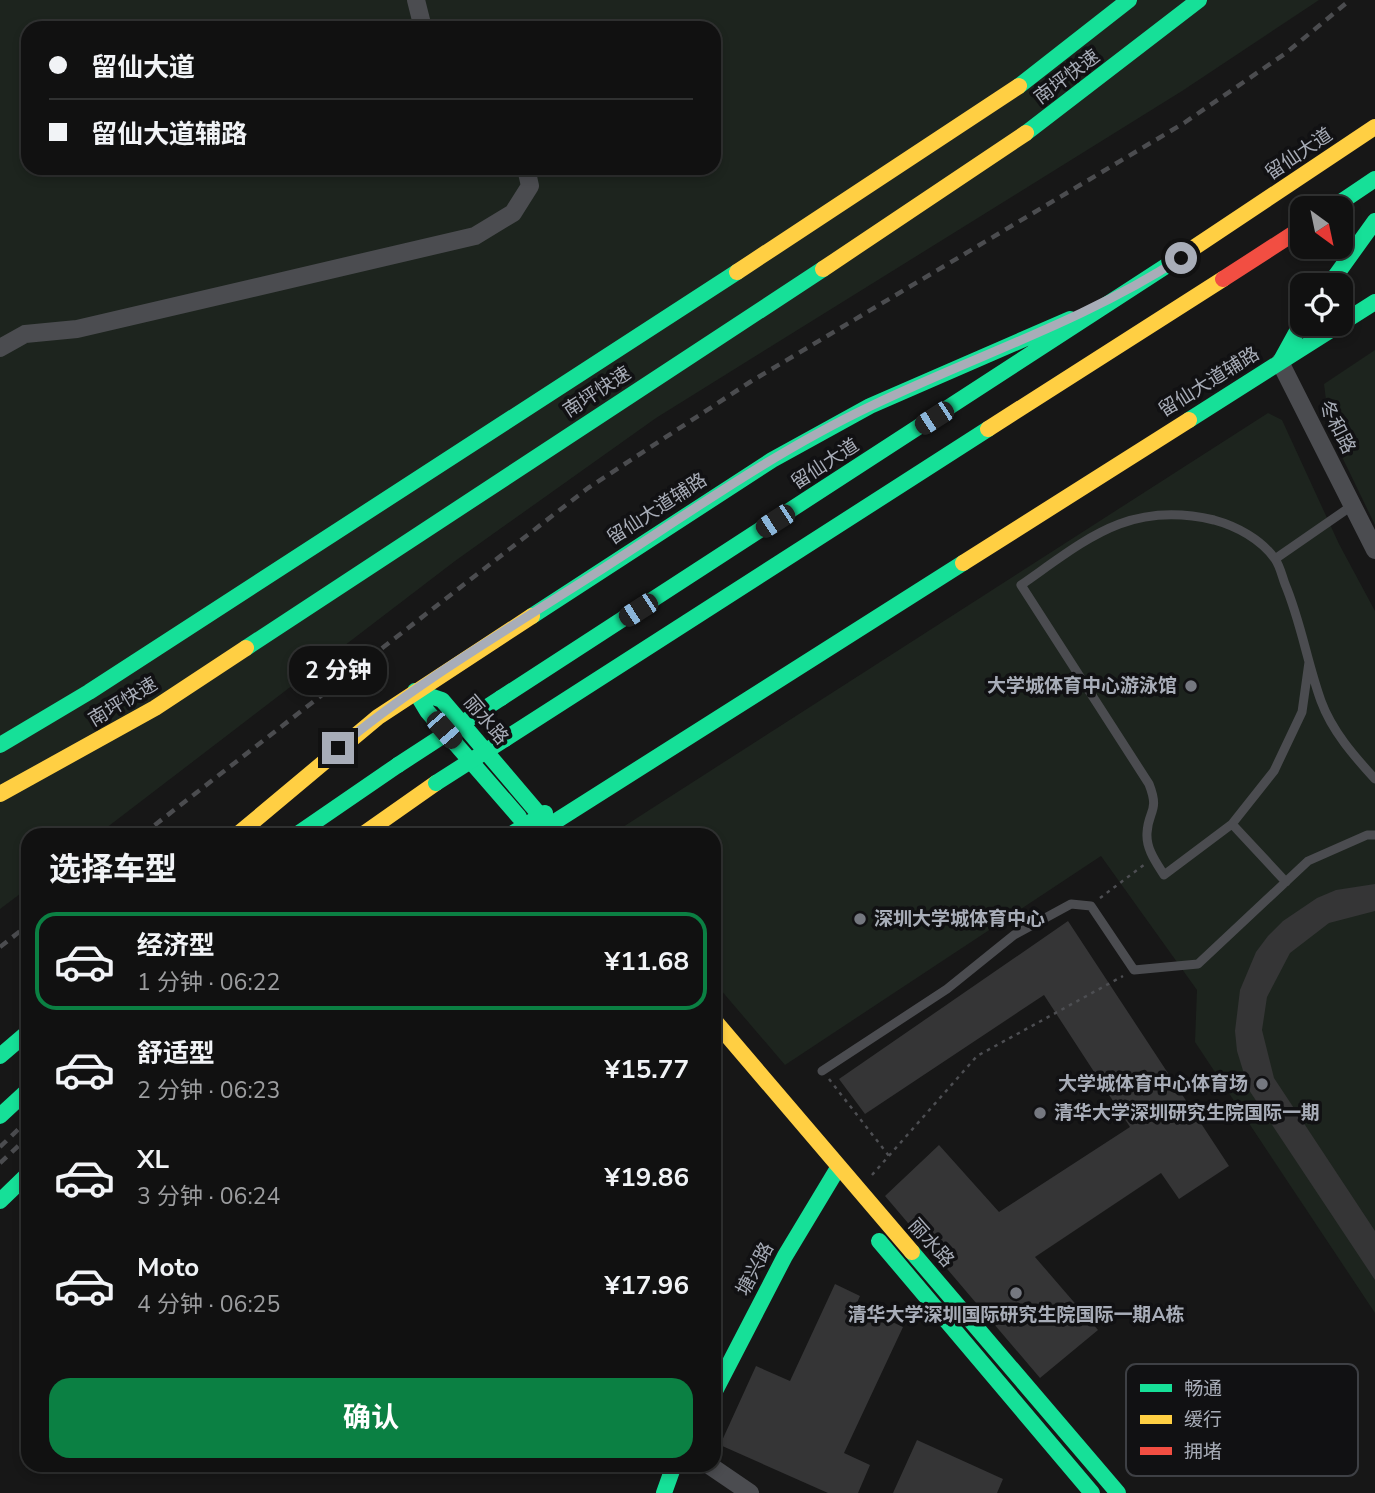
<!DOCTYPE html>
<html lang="zh">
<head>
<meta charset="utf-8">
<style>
  :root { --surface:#111; --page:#1e1f1f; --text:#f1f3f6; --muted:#9c9d9f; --line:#303131; --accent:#0b8043 }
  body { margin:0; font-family:"Nunito Sans","Noto Sans SC",sans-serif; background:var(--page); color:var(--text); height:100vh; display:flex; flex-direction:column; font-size:26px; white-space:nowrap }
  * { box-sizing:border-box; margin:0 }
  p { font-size:23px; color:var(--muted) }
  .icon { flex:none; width:38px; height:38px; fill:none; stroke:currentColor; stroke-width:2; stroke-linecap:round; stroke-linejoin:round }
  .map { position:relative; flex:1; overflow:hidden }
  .sheet { position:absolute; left:21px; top:828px; width:700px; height:644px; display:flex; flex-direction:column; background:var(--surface); border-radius:21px; box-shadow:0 4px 10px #0003,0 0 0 2px var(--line) }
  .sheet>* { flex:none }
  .guide { position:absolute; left:21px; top:21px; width:700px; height:154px; border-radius:21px; box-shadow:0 4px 10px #0003,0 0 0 2px var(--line); display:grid; align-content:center; height:154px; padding:0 28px; background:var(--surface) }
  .needle { width:46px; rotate:147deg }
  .tools { position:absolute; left:1290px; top:196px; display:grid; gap:14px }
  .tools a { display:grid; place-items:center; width:63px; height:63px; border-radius:14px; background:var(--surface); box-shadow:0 4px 10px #0003,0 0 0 2px var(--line); font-size:35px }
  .end { position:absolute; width:32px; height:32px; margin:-16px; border:9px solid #a8adb8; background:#111; box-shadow:0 0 0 4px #111 }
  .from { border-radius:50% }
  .bubble { position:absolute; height:49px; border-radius:21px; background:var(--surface); box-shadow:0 4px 10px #0003,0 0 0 2px var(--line); font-size:23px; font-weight:700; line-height:49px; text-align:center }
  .car { position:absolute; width:21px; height:42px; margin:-21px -10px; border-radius:9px; box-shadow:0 0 5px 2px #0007; background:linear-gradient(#222 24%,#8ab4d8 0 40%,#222 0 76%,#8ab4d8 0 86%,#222 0) }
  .guide b { display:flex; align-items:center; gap:24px; height:66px; font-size:26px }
  .guide b+b { border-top:2px solid var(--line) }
  .guide i { width:18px; height:18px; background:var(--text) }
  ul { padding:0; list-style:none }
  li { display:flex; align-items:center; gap:21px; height:98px; margin:0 14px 10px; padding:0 14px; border:4px solid transparent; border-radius:21px }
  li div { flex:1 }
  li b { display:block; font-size:26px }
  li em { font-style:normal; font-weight:700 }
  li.on { border-color:var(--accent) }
  li>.icon { width:63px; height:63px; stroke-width:1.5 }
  h2 { padding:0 28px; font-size:32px; line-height:84px }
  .primary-button { display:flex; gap:14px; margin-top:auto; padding:14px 28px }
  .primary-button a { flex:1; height:80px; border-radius:21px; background:var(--accent); color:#fff; font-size:28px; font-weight:700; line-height:80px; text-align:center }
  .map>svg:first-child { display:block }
</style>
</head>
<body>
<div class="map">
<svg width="1375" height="1493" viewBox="0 0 1375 1493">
  <rect width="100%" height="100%" fill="#171717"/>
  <path fill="#1d241e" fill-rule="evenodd" d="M 0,0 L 1319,0 L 1182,91 L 656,418 L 455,561 L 97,835 L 28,835 L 28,888 L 0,909 ZM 28,28 L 714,28 L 714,168 L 28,168 Z
    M 1375,350 L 1375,525 L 1330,432 L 1324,384 Z
    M 1268,413 L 1282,420 L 1339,544 L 1375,611 L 1375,1313 L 1195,1042 L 1197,990 L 1101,856 L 785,1065 L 714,982 L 714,835 L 612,834 Z"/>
  <path fill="#353536" d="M 1375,884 L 1375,911 L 1329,923 L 1290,953 L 1267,997 L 1262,1030 L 1274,1078 L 1375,1231 L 1375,1280 L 1249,1090 L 1237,1051 L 1235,1031 L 1240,990 L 1256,952 L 1268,936 L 1283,921 L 1317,898 L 1336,890 Z
    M 1068,921 L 1229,1166 L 1179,1199 L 1161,1173 L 1035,1257 L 1098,1330 L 1040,1378 L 885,1196 L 939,1145 L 999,1212 L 1130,1127 L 1044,995 L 865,1114 L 839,1079 Z
    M 835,1284 L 860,1296 L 856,1305 L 903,1327 L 844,1453 L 870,1465 L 858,1493 L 828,1493 L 720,1445 L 756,1366 L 790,1381 Z
    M 917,1440 L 1003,1479 L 997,1493 L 893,1493 Z"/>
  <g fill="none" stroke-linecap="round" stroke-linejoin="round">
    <path stroke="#4d4e52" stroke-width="2.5" stroke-dasharray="3.5 5" stroke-linecap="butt" d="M 1100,898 L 1145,864
      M 829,1079 L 889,1156
      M 872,1175 L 977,1056 L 1123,976"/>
    <path stroke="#4b4c50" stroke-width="9" d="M 1275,559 L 1353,505
      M 1309,662 L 1302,712 L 1274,771 L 1232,824 L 1164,875 C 1156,862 1146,849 1147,833 C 1148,810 1160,812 1149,784 L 1021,585 C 1087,539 1129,500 1214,520 C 1236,526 1261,539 1275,559 C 1280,566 1282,576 1285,584 C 1301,622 1307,662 1321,701 C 1332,731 1354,756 1375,779
      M 1232,824 L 1286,882
      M 822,1071 L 947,989 L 1014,935 L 1071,904 L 1091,906 L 1134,970 L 1198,964 L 1308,861 L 1367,835 L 1375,835"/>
    <path stroke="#4b4c50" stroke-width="18" d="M 416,0 L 423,28
      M 0,348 L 25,334 L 77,329 L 475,236 L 513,213 L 530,186 L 526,168
      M 1280,362 L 1375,550
      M 709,1465 L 750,1493"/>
    <path stroke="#16e098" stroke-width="16" d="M 1019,86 L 1129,0
      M 1026,133 L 1199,0
      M 1332,208 L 1375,179
      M 1329,285 L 1375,221
      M 1280,362 L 1302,322
      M 1189,420 L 1375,302
      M 532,616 L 772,460 L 870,406 L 1070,319
      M 246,648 L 823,269
      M 415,691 L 442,700 L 550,827
      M 415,691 L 427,711 L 519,817
      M 501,698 L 1183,255
      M 505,739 L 988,429
      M 0,745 L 89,692 L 737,272
      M 296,835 L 398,765
      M 510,835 L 545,813
      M 534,835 L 963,563
      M 0,1056 L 28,1032
      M 0,1116 L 28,1090
      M 0,1201 L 28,1174
      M 879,1241 L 1092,1493
      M 912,1252 L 1118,1493
      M 714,1393 L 785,1256 L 838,1168
      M 664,1493 L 674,1465"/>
    <path stroke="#ffcf43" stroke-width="16" d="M 1183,255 L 1375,127
      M 823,269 L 1026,133
      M 737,272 L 1019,86
      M 988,429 L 1223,279
      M 963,563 L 1189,420
      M 0,794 L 155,708 L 246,648
      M 237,835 L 378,717 L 532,616
      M 362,835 L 436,783
      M 714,1020 L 912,1252"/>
    <path stroke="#f24e42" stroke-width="16" d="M 1223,279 L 1302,228"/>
    <path stroke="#4b4c4f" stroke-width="4.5" stroke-dasharray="9 7" stroke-linecap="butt" d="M 142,835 L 588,488 L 750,382 L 1184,123 L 1286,53 L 1350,0
      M 0,947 L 28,925
      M 0,1147 L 28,1120
      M 0,1163 L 28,1137"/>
    <path stroke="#16e098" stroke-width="16" d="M 398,765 L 501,698
      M 436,783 L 505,739"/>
  </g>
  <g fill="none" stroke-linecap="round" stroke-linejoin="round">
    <path stroke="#a8adb8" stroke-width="9" d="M 338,748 C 417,682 509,629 596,573 C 686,515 774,452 871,406 C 975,356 1084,321 1181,258"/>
  </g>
  <g fill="#757880" stroke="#111113" stroke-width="2.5">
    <circle cx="1191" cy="686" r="7"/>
    <circle cx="860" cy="919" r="7"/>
    <circle cx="1262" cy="1084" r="7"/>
    <circle cx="1040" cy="1113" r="7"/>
    <circle cx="1016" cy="1293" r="7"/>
  </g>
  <g text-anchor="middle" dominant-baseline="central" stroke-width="7" stroke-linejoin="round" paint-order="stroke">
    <g font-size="19" fill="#a8adb8" stroke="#111113">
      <text transform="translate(1067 77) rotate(-37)">南坪快速</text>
      <text transform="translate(1299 154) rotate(-34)">留仙大道</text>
      <text transform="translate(1209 382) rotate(-32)">留仙大道辅路</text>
      <text transform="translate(597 392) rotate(-33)">南坪快速</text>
      <text transform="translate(1337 427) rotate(63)">冬和路</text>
      <text transform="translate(825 464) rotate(-33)">留仙大道</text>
      <text transform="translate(657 509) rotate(-33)">留仙大道辅路</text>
      <text transform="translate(123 702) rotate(-31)">南坪快速</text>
      <text transform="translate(486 720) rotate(50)">丽水路</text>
      <text transform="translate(931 1243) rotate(48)">丽水路</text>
      <text transform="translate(755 1269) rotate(-62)">塘兴路</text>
    </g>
    <g font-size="19" font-weight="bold" fill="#a8adb8" stroke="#111113" text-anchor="end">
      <text x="1177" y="686">大学城体育中心游泳馆</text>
      <text x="874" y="919" text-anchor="start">深圳大学城体育中心</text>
      <text x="1248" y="1084">大学城体育中心体育场</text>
      <text x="1054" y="1113" text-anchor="start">清华大学深圳研究生院国际一期</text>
      <text x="1016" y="1315" text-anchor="middle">清华大学深圳国际研究生院国际一期A栋</text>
    </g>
  </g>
  <rect x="1126" y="1364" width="232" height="112" rx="10" fill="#111113" stroke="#3e4045" stroke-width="2"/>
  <rect x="1140" y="1384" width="32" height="8" fill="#16e098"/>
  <rect x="1140" y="1415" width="32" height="9" fill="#ffcf43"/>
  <rect x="1140" y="1447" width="32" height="8" fill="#f24e42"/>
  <g font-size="19" fill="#a8adb8">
    <text x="1184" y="1395">畅通</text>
    <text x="1184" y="1426">缓行</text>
    <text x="1184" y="1458">拥堵</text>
  </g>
</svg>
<div class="tools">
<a><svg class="needle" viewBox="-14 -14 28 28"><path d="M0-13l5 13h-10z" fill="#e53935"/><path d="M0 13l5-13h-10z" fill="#9c9d9f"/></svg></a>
<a><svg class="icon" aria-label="locate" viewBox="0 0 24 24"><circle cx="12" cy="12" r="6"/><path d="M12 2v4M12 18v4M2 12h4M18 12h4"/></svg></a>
</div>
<i class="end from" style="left:1181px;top:258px"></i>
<i class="end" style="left:338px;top:748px"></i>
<div class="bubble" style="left:289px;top:646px;width:98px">2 分钟</div>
<i class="car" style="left:934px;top:418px;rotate:237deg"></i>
<i class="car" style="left:775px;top:521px;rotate:237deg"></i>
<i class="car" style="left:638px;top:610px;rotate:237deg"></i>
<i class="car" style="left:444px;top:730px;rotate:139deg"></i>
<div class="guide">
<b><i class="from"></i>留仙大道</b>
<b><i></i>留仙大道辅路</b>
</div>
<section class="sheet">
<h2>选择车型</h2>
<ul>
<li class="on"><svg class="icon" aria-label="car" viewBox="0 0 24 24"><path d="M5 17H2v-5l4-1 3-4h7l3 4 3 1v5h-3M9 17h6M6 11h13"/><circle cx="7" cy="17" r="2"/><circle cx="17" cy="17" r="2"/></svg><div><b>经济型</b><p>1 分钟 · 06:22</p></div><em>¥11.68</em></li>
<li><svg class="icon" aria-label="car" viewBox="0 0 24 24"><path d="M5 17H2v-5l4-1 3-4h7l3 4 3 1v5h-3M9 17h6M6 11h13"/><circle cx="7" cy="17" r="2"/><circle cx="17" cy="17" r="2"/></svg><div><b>舒适型</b><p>2 分钟 · 06:23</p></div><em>¥15.77</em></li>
<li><svg class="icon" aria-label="car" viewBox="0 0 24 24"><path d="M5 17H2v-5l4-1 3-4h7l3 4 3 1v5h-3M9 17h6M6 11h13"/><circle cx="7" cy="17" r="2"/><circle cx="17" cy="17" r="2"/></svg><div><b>XL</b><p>3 分钟 · 06:24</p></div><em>¥19.86</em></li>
<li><svg class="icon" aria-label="car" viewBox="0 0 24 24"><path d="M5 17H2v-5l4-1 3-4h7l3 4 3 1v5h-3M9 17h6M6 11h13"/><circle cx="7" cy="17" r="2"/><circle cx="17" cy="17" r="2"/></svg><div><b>Moto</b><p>4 分钟 · 06:25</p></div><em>¥17.96</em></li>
</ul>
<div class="primary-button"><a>确认</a></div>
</section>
</div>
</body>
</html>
